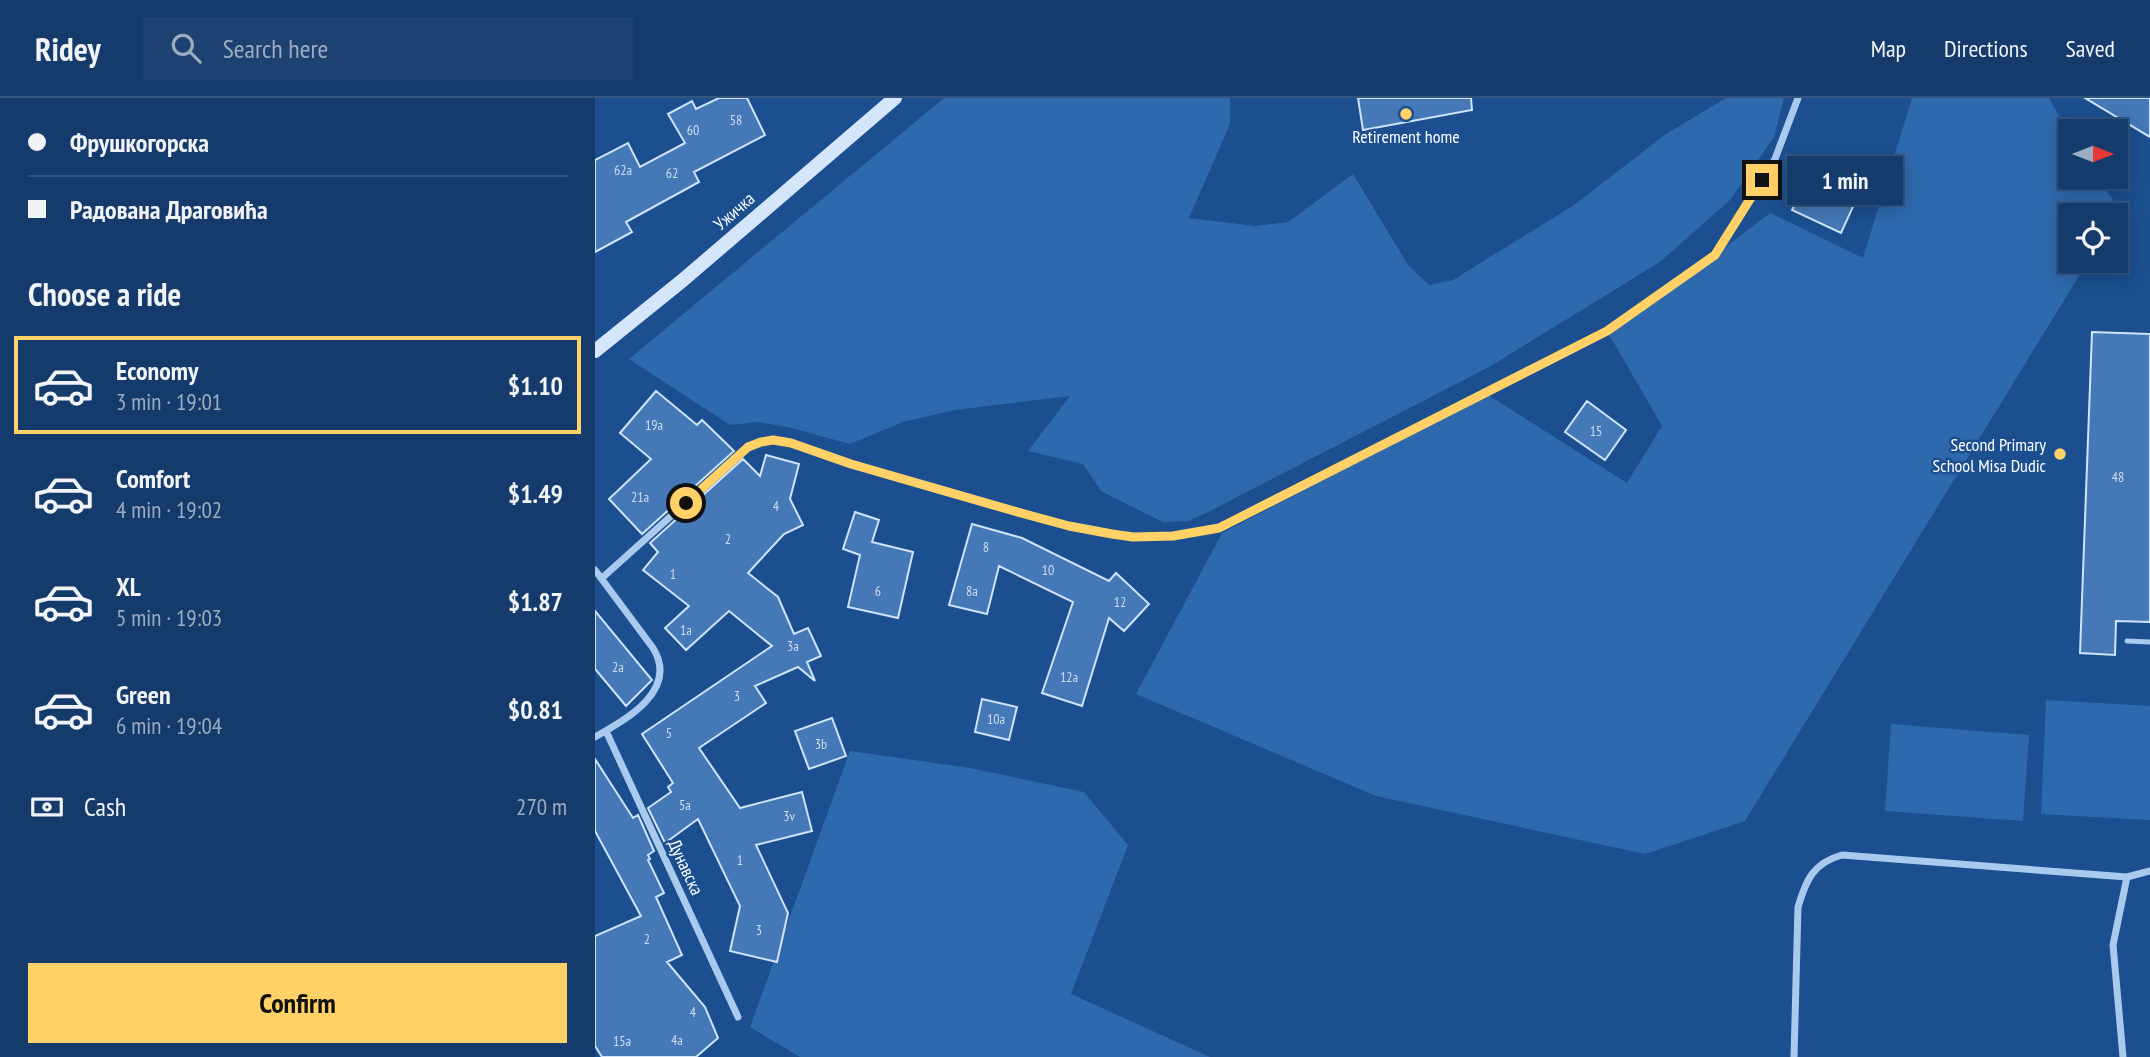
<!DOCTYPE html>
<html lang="en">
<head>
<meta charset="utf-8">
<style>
  :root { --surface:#143b6b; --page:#1d4271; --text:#f1f3f6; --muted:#9dadc1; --line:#33557e; --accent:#ffd166 }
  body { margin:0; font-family:"PT Sans Narrow",sans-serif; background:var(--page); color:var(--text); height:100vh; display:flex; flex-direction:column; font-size:26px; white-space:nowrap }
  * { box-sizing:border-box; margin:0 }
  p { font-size:23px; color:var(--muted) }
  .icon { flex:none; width:38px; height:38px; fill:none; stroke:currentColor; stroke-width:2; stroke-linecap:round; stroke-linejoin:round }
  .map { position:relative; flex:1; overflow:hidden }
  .panel { display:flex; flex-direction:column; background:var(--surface); width:595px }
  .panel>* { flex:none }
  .hud { display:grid; align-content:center; height:154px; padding:0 28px; background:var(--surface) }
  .needle { width:46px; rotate:90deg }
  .tools { position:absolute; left:1463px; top:21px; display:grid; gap:14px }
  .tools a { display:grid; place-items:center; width:70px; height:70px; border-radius:0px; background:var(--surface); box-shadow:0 4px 18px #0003,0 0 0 2px var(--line); font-size:35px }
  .end { position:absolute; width:32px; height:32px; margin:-16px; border:9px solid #ffd166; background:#111; box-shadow:0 0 0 4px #111 }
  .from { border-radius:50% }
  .bubble { position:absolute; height:49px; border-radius:0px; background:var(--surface); box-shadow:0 4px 18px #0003,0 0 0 2px var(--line); font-size:23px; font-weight:700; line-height:49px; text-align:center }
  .hud b { display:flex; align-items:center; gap:24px; height:66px; font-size:26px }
  .hud b+b { border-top:2px solid var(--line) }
  .hud i { width:18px; height:18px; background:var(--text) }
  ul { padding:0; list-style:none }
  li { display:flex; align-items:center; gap:21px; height:98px; margin:0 14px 10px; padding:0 14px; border:4px solid transparent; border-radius:0px }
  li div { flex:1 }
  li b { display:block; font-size:26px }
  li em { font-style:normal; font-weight:700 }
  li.selected { border-color:var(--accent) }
  li>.icon { width:63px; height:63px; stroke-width:1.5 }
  h2 { padding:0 28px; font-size:32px; line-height:84px }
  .pay { display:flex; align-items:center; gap:18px; height:77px; padding:0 28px; font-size:26px }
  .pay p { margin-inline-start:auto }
  .action { display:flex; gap:14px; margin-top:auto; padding:14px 28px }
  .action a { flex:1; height:80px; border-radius:0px; background:var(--accent); color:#111; font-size:28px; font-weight:700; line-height:80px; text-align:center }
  header { display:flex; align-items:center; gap:42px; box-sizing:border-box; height:98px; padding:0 35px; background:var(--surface); border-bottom:2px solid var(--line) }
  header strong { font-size:33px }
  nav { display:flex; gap:38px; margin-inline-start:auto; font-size:24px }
  .search { width:490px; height:63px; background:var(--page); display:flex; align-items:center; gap:18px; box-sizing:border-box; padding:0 24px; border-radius:0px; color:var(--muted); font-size:26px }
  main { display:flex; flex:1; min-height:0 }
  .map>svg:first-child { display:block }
</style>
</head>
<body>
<header>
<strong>Ridey</strong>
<div class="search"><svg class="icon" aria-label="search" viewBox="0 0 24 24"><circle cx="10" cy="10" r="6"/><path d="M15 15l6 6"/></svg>Search here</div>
<nav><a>Map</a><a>Directions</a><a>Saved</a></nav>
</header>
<main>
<section class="panel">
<div class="hud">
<b><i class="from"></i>Фрушкогорска</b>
<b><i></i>Радована Драговића</b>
</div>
<h2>Choose a ride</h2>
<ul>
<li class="selected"><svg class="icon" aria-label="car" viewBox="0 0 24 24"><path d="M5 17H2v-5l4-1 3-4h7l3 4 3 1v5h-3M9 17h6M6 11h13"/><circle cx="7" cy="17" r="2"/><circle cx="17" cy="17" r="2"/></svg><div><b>Economy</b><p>3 min · 19:01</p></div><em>$1.10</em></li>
<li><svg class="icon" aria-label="car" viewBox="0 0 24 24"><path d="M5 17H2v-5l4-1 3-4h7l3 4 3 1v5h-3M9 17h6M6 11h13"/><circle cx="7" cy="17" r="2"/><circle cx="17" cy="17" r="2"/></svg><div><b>Comfort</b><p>4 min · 19:02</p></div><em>$1.49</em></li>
<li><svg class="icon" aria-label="car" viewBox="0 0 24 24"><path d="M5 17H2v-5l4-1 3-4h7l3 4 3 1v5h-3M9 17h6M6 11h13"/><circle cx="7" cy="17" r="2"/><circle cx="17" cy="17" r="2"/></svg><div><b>XL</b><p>5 min · 19:03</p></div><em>$1.87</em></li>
<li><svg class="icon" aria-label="car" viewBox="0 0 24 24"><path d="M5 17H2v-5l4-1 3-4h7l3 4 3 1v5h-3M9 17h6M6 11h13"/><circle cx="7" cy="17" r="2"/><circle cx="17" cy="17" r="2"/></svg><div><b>Green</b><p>6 min · 19:04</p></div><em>$0.81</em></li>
</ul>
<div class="pay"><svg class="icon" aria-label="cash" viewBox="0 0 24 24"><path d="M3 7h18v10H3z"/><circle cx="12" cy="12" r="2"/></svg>Cash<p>270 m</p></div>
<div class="action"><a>Confirm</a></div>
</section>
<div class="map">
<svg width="1555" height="959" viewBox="0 0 1555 959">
  <rect width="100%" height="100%" fill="#1b4f8f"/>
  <path fill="#2e69ad" d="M 349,0 L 635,0 L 635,26 L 594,120 L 660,128 L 693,124 L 758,76 L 813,167 L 834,187 L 858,182 L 979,107 L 1071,36 L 1131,0 L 1189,0 L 1179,39 L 1135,102 L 1065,164 L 894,269 L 619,411 L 594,423 L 568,424 L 506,393 L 488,366 L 433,353 L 475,298 L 360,312 L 308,324 L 255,346 L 193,329 L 162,324 L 135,327 L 34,261 Z
    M 1317,0 L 1454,0 L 1475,38 L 1475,79 L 1501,79 L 1525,111 L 1521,118 L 1475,117 L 1475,163 L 1493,163 L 1150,723 L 1050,756 L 781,698 L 541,596 L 627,435 L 893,297 L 1032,385 L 1067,328 L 1012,233 L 1120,157 L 1175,115 L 1268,160 Z
    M 1451,602 L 1555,608 L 1555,722 L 1446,716 Z
    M 1296,626 L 1434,637 L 1428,723 L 1290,713 Z
    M 255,653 L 375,670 L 489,694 L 533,747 L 476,896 L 615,959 L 205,959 L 155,929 Z"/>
  <path fill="#4478b7" stroke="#cfe3fa" stroke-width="2" d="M 124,0 L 152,0 L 170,37 L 99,74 L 104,84 L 31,124 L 37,134 L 0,154 L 0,62 L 33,45 L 45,69 L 90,45 L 73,16 L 97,3 L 101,11 Z
    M 763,0 L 876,0 L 877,12 L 768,32 Z
    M 1490,0 L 1555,0 L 1555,39 Z
    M 1219,66 L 1267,89 L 1246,135 L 1197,112 Z
    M 1497,234 L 1555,236 L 1555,524 L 1521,523 L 1520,557 L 1485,555 Z
    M 61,293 L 102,327 L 107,322 L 139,353 L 47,436 L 14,401 L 56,361 L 25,335 Z
    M 992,303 L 1031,332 L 1010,362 L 970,334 Z
    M 171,357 L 204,366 L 195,401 L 208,427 L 189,436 L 153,475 L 183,499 L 199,536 L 213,530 L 226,558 L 212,564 L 220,583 L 203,569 L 160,588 L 171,605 L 104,650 L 145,710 L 207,694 L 217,733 L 161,747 L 193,815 L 182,864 L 135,853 L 145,808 L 103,721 L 70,745 L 53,710 L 76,694 L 73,689 L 78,685 L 47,636 L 177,548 L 134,513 L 91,552 L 70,530 L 94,508 L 48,472 L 63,454 L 55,445 L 148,361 L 165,378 Z
    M 260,414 L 284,422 L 277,444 L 318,454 L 303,520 L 253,509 L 265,457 L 248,451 Z
    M 377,426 L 427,440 L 514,483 L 521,475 L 554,506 L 529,533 L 514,520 L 487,608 L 447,595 L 478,504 L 404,468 L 392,516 L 354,507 Z
    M 0,513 L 57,582 L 31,608 L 0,571 Z
    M 387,601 L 422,609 L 414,642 L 380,634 Z
    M 237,620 L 251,658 L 214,671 L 200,633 Z
    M 0,661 L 38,720 L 43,717 L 59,753 L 53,757 L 55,761 L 53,762 L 69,795 L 61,799 L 87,857 L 72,864 L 110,909 L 123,940 L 101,959 L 7,959 L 0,948 L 0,838 L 46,818 L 0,733 Z"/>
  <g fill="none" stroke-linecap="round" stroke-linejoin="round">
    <path stroke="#a9c9ee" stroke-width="5" d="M 1532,543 L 1555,544"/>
    <path stroke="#a9c9ee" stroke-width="7" d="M 0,472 L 58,550 C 84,592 32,621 0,639
      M 7,480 L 153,349 L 166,344 L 178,342 L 196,345 L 255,366 L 474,428 L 538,439 L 578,438 L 624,430 L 1012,233 L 1120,157 L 1180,61 L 1203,0
      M 11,633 L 143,919
      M 1199,959 L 1203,809 C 1211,782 1218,765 1247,757 L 1532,779
      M 1528,959 L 1518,847 L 1532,779 L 1555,773"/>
    <path stroke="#d6e6fa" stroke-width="14" d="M 0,253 L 88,182 L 300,0"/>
  </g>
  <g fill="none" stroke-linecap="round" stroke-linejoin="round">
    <path stroke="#ffd166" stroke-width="9" d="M 91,405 L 153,349 L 166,344 L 178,342 L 196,345 L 256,366 L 426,415 L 474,428 L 517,436 L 538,439 L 578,438 L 624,430 L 1012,233 L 1120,157 L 1167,82"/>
  </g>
  <g fill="#ffd166" stroke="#1b4f8f" stroke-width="2.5">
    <circle cx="811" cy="16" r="7"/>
    <circle cx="1465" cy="356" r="7"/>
  </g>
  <g text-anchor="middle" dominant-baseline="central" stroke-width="5" stroke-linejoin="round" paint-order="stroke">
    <g font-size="14" fill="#d0dded">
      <text x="141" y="22">58</text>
      <text x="98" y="32">60</text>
      <text x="28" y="72">62a</text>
      <text x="77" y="75">62</text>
      <text x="59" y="327">19a</text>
      <text x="1001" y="333">15</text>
      <text x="1523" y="379">48</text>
      <text x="45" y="399">21a</text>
      <text x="181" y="408">4</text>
      <text x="133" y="441">2</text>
      <text x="391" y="449">8</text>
      <text x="453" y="472">10</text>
      <text x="78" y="476">1</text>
      <text x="283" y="493">6</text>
      <text x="377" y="493">8a</text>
      <text x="525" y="504">12</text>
      <text x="91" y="532">1a</text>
      <text x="198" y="548">3a</text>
      <text x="23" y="569">2a</text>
      <text x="474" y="579">12a</text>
      <text x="142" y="598">3</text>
      <text x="401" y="621">10a</text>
      <text x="74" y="635">5</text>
      <text x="226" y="646">3b</text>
      <text x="90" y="707">5a</text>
      <text x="194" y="718">3v</text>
      <text x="145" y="762">1</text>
      <text x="164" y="832">3</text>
      <text x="52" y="841">2</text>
      <text x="98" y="914">4</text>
      <text x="82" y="942">4a</text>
      <text x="27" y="943">15a</text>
    </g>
    <g font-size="18" fill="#fff" stroke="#1b4f8f">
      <text x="811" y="38">Retirement home</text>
      <text x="1451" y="346" text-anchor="end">Second Primary<tspan x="1451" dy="21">School Misa Dudic</tspan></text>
    </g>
    <g font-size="18" fill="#fff" stroke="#1b4f8f">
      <text transform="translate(139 113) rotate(-41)">Ужичка</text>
      <text transform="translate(91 769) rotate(65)">Дунавска</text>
    </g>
  </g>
</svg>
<div class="tools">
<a><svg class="needle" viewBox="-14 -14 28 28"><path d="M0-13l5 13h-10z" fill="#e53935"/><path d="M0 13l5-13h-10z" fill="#9dadc1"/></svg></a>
<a><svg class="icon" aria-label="locate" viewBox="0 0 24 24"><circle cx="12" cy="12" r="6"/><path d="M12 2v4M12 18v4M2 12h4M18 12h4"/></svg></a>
</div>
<i class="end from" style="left:91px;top:405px"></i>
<i class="end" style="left:1167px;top:82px"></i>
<div class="bubble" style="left:1192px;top:58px;width:116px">1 min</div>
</div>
</main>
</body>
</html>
